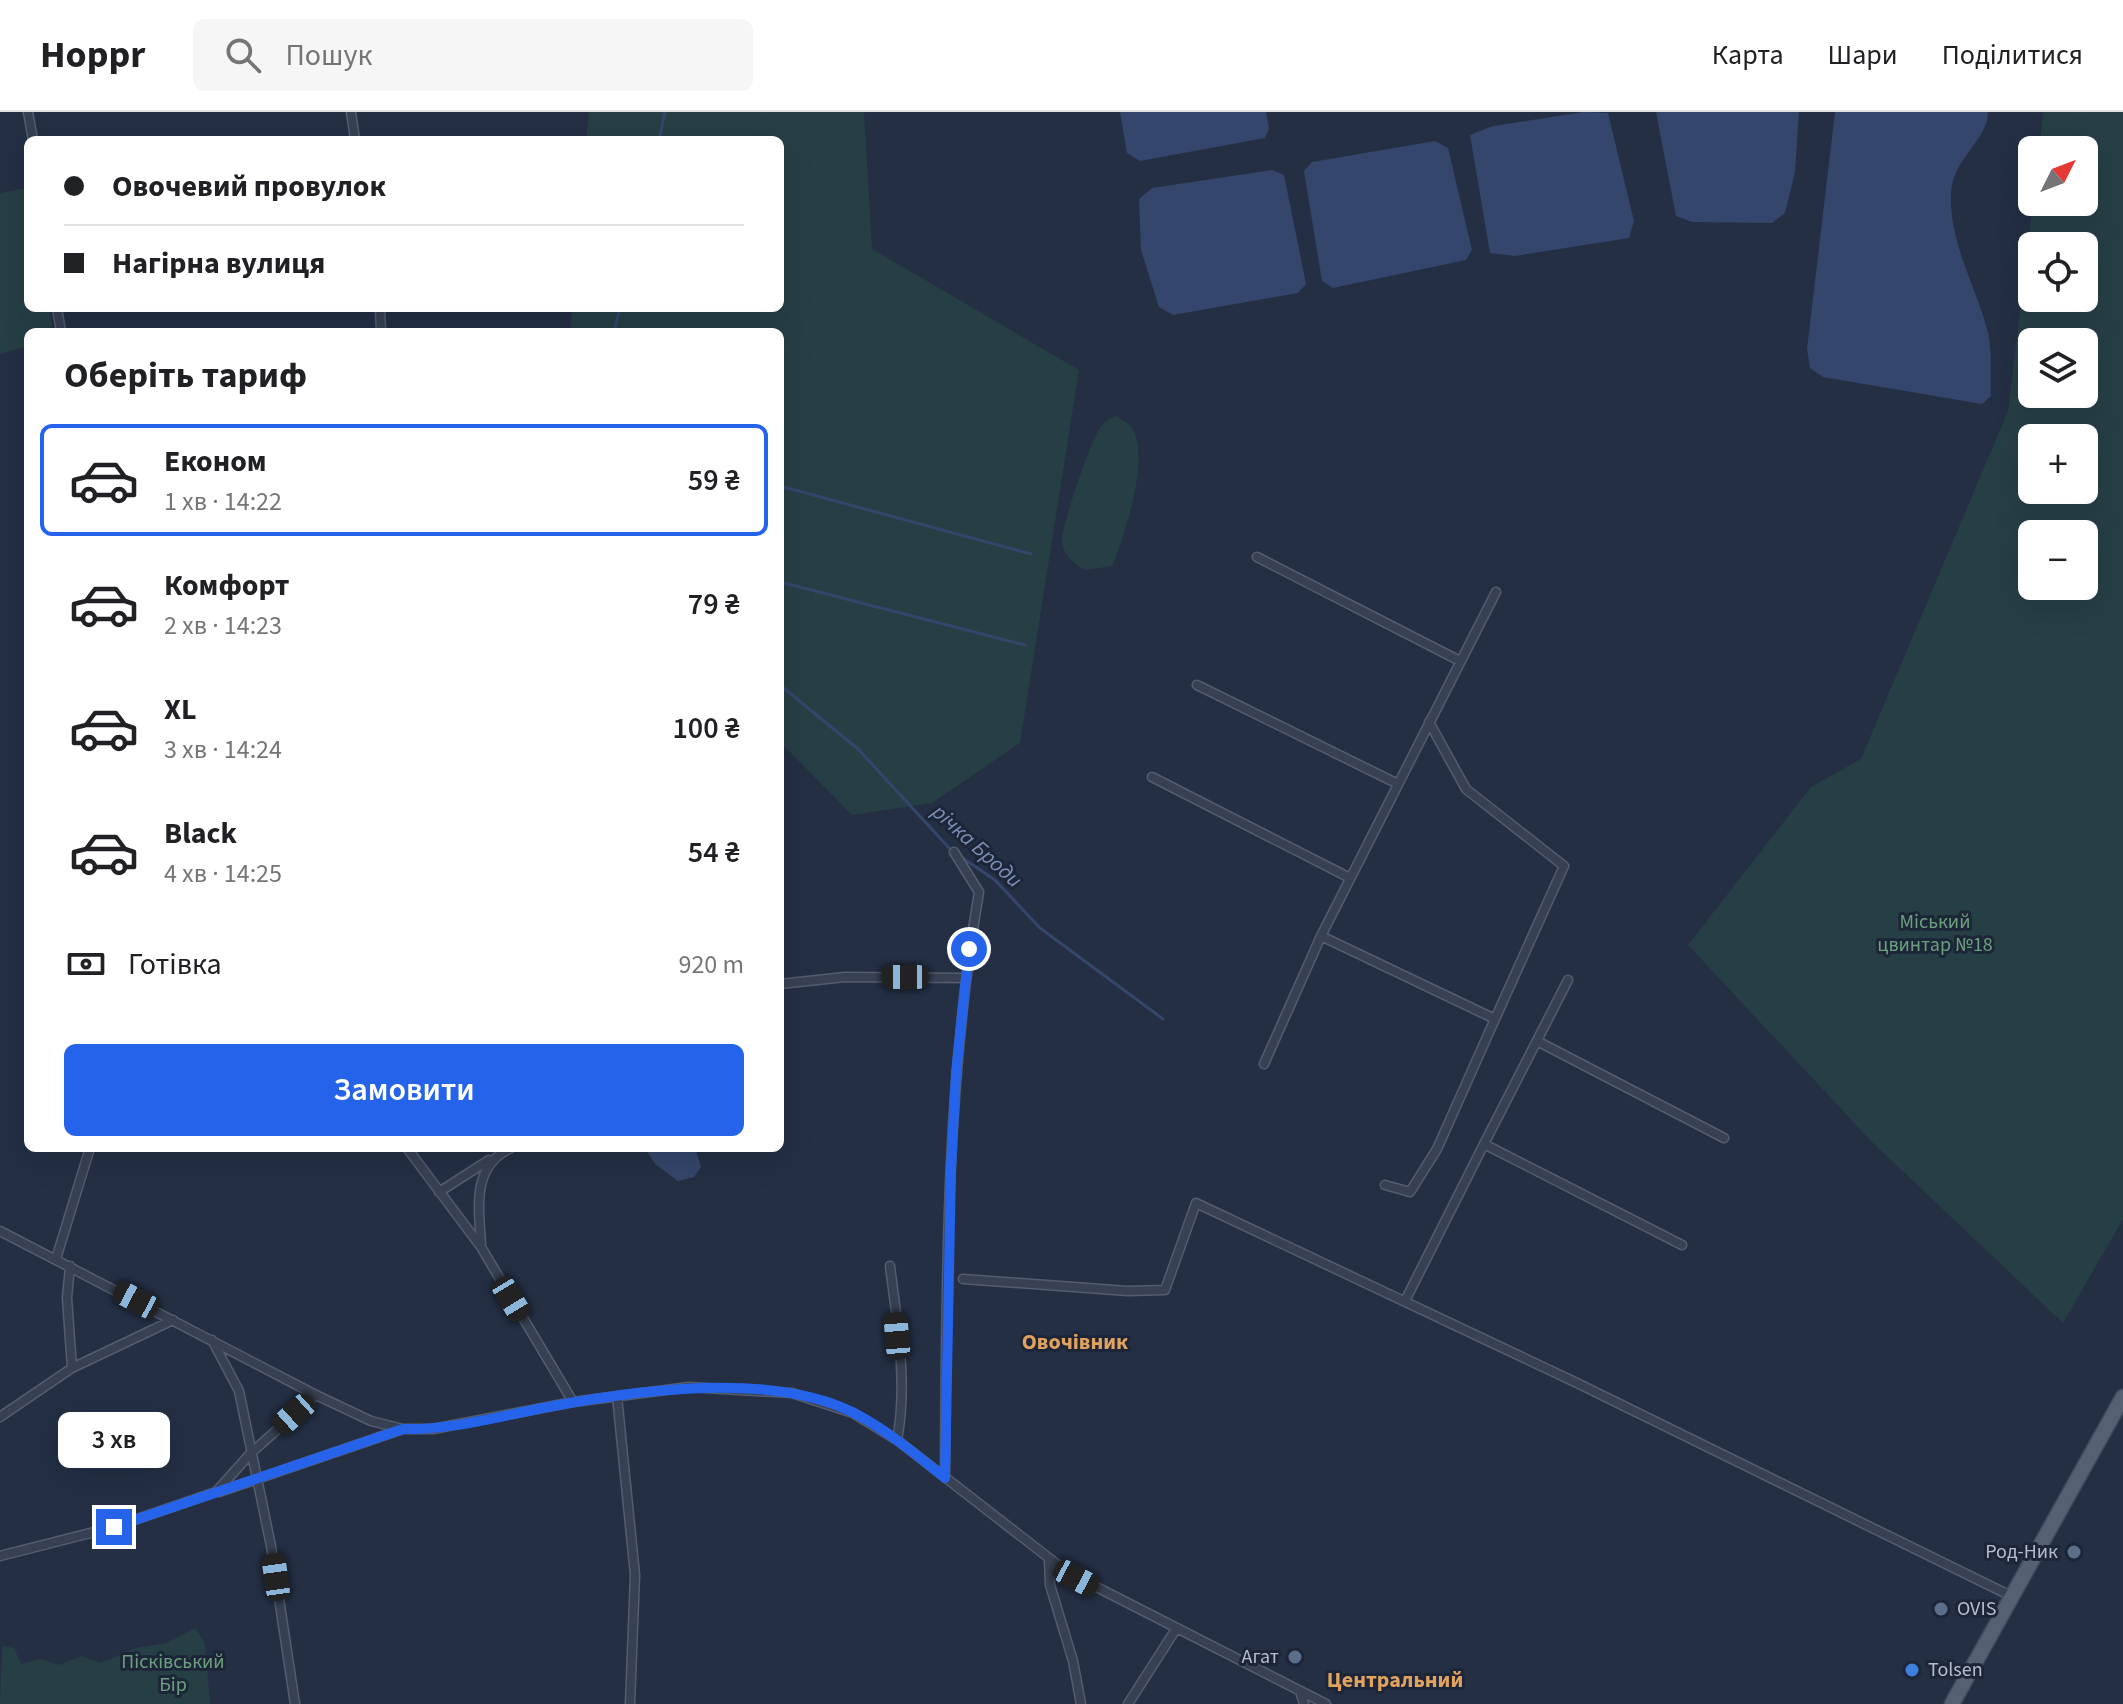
<!DOCTYPE html>
<html lang="uk">
<head>
<meta charset="utf-8">
<style>
  :root { --surface:#fff; --page:#f6f6f6; --text:#202124; --muted:#757577; --line:#e0e0e0; --accent:#2563eb }
  body { margin:0; font-family:"Source Sans 3",sans-serif; background:var(--page); color:var(--text); height:100vh; display:flex; flex-direction:column; font-size:30px; white-space:nowrap }
  * { box-sizing:border-box; margin:0 }
  p { font-size:26px; color:var(--muted) }
  .icon { flex:none; width:44px; height:44px; fill:none; stroke:currentColor; stroke-width:2; stroke-linecap:round; stroke-linejoin:round }
  .map { position:relative; flex:1; overflow:hidden }
  .panel { position:absolute; left:24px; top:216px; width:760px; height:824px; display:flex; flex-direction:column; background:var(--surface); border-radius:12px; box-shadow:0 8px 32px #0002 }
  .panel>* { flex:none }
  .top-card { position:absolute; left:24px; top:24px; width:760px; height:176px; border-radius:12px; box-shadow:0 8px 32px #0002; display:grid; align-content:center; height:176px; padding:0 40px; background:var(--surface) }
  .needle { width:52px; rotate:48deg }
  .fabs { position:absolute; left:2018px; top:24px; display:grid; gap:16px }
  .fabs a { display:grid; place-items:center; width:80px; height:80px; border-radius:12px; background:var(--surface); box-shadow:0 8px 32px #0002; font-size:40px }
  .end { position:absolute; width:36px; height:36px; margin:-18px; border:10px solid #2563eb; background:#fff; box-shadow:0 0 0 4px #fff }
  .from { border-radius:50% }
  .bubble { position:absolute; height:56px; border-radius:12px; background:var(--surface); box-shadow:0 8px 32px #0002; font-size:26px; font-weight:600; line-height:56px; text-align:center }
  .car { position:absolute; width:24px; height:48px; margin:-24px -12px; border-radius:10px; box-shadow:0 0 6px 2px #0007; background:linear-gradient(#222 24%,#8ab4d8 0 40%,#222 0 76%,#8ab4d8 0 86%,#222 0) }
  .top-card b { display:flex; align-items:center; gap:28px; height:76px; font-size:30px }
  .top-card b+b { border-top:2px solid var(--line) }
  .top-card i { width:20px; height:20px; background:var(--text) }
  ul { padding:0; list-style:none }
  li { display:flex; align-items:center; gap:24px; height:112px; margin:0 16px 12px; padding:0 24px; border:4px solid transparent; border-radius:12px }
  li div { flex:1 }
  li b { display:block; font-size:30px }
  li em { font-style:normal; font-weight:600 }
  li.current { border-color:var(--accent) }
  li>.icon { width:72px; height:72px; stroke-width:1.5 }
  h2 { padding:0 40px; font-size:36px; line-height:96px }
  .pay { display:flex; align-items:center; gap:20px; height:88px; padding:0 40px; font-size:30px }
  .pay p { margin-inline-start:auto }
  .cta { display:flex; gap:16px; margin-top:auto; padding:16px 40px }
  .cta a { flex:1; height:92px; border-radius:12px; background:var(--accent); color:#fff; font-size:32px; font-weight:600; line-height:92px; text-align:center }
  header { display:flex; align-items:center; gap:48px; box-sizing:border-box; height:112px; padding:0 40px; background:var(--surface); border-bottom:2px solid var(--line) }
  header strong { font-size:38px }
  nav { display:flex; gap:44px; margin-inline-start:auto; font-size:28px }
  .search { width:560px; height:72px; background:var(--page); display:flex; align-items:center; gap:20px; box-sizing:border-box; padding:0 28px; border-radius:12px; color:var(--muted); font-size:30px }
  .map>svg:first-child { display:block }
</style>
</head>
<body>
<header>
<strong>Hoppr</strong>
<div class="search"><svg class="icon" aria-label="search" viewBox="0 0 24 24"><circle cx="10" cy="10" r="6"/><path d="M15 15l6 6"/></svg>Пошук</div>
<nav><a>Карта</a><a>Шари</a><a>Поділитися</a></nav>
</header>
<div class="map">
<svg width="2123" height="1592" viewBox="0 0 2123 1592">
  <rect width="100%" height="100%" fill="#242f44"/>
  <path fill="#263f45" fill-rule="evenodd" d="M 589,0 L 864,0 L 872,137 L 1079,258 L 1020,631 L 932,691 L 852,703 L 780,630 L 780,220 L 570,220 L 572,196 L 780,196 L 780,28 L 586,28 Z
    M 2043,0 L 2123,0 L 2123,1107 L 2063,1211 L 1873,1031 L 1688,833 L 1811,675 L 1861,647 L 2008,299 L 2033,90 L 2084,90 L 2084,38 L 2039,38 ZM 2084,134 L 2084,186 L 2032,186 L 2032,134 ZM 2084,230 L 2084,282 L 2032,282 L 2032,230 ZM 2084,326 L 2084,378 L 2032,378 L 2032,326 ZM 2084,422 L 2084,474 L 2032,474 L 2032,422 Z
    M 27,76 L 28,196 L 49,196 L 52,213 L 47,220 L 28,220 L 28,234 L 0,242 L 0,81 Z
    M 1116,304 C 1120,307 1128,311 1131,315 C 1152,342 1124,426 1112,454 L 1085,458 C 1074,451 1065,446 1062,431 C 1060,417 1091,328 1101,314 C 1105,309 1110,307 1116,304 Z
    M 195,1516 L 205,1531 L 210,1592 L 0,1592 L 2,1534 L 14,1536 L 21,1552 L 41,1547 L 59,1553 L 81,1544 L 101,1551 L 136,1536 L 167,1531 Z"/>
  <path fill="#34466b" d="M 1120,0 L 1266,0 L 1269,16 L 1265,26 L 1140,49 L 1127,41 Z
    M 1584,0 L 1608,1 L 1634,109 L 1629,126 L 1515,144 L 1490,141 L 1470,23 L 1493,14 Z
    M 1656,0 L 1799,0 L 1795,60 L 1785,101 L 1772,111 L 1692,110 L 1676,104 Z
    M 1835,0 L 1988,0 C 1988,28 1952,47 1951,82 C 1949,129 1975,173 1987,217 C 1993,238 1990,263 1991,284 L 1982,292 L 1823,265 L 1810,256 L 1807,237 Z
    M 1435,29 L 1448,36 L 1472,138 L 1466,148 L 1333,176 L 1322,169 L 1304,59 L 1312,50 Z
    M 1272,58 L 1284,63 L 1306,172 L 1298,181 L 1173,203 L 1159,195 L 1141,138 L 1139,87 L 1152,76 Z
    M 645,1036 L 695,1036 L 701,1055 L 694,1065 L 678,1069 L 655,1052 Z"/>
  <g fill="none" stroke-linecap="round" stroke-linejoin="round">
    <path stroke="#34466b" stroke-width="3" d="M 659,28 L 665,0
      M 614,220 L 620,196
      M 780,374 L 1031,442
      M 780,470 L 1025,533
      M 780,573 L 858,637 L 951,738
      M 961,745 L 995,768 L 1040,816 L 1163,907"/>
    <defs>
      <path id="street" d="M 28,0 L 33,28
        M 351,0 L 355,28
        M 57,196 L 61,220
        M 380,196 L 381,220
        M 1257,445 L 1460,549
        M 1197,573 L 1398,672
        M 1429,610 L 1466,677 L 1564,754 L 1495,907
        M 1152,665 L 1350,766
        M 1321,824 L 1496,480
        M 780,872 L 845,865 L 964,866
        M 1537,929 L 1724,1026
        M 1264,952 L 1321,824 L 1495,907 L 1437,1037 L 1410,1080 L 1385,1073
        M 1484,1032 L 1568,868
        M 407,1036 L 481,1135 L 573,1290
        M 439,1080 L 489,1048
        M 0,1119 L 316,1283 L 371,1309 L 403,1317 L 433,1317 L 573,1290 L 689,1275 L 792,1281 L 853,1301 L 897,1328 L 1067,1460 L 1326,1592
        M 481,1133 C 479,1096 471,1054 511,1036
        M 56,1147 L 90,1036
        M 70,1154 L 67,1186 L 72,1256
        M 890,1154 C 897,1210 908,1272 897,1328
        M 963,1167 L 1128,1179 L 1165,1178 L 1196,1091 L 1577,1271 L 2011,1484
        M 1405,1189 L 1484,1032 L 1682,1133
        M 212,1228 L 239,1279 L 271,1434 L 295,1592
        M 617,1284 L 635,1463 L 630,1592
        M 0,1305 L 72,1256 L 173,1208
        M 945,1366 C 946,1171 946,972 979,780 L 954,740
        M 219,1380 L 403,1317
        M 0,1444 L 114,1415 L 216,1380 L 250,1342 L 316,1283
        M 1049,1449 L 1050,1473 L 1073,1549 L 1081,1592
        M 1300,1579 L 1304,1592
        M 1128,1592 L 1176,1517"/>
      <path id="primary" d="M 1952,1592 L 2123,1285"/>
    </defs>
    <use href="#street" stroke="#545c6e" stroke-width="11"/>
    <use href="#primary" stroke="#424a5d" stroke-width="17"/>
    <use href="#street" stroke="#384153" stroke-width="8"/>
    <use href="#primary" stroke="#566073" stroke-width="14"/>
  </g>
  <g fill="none" stroke-linecap="round" stroke-linejoin="round">
    <path stroke="#2563eb" stroke-width="10" d="M 114,1415 L 403,1317 C 452,1318 500,1304 548,1295 C 636,1278 775,1259 856,1302 C 888,1319 917,1343 945,1366 L 951,1056 L 956,961 L 969,837"/>
  </g>
  <g fill="#5c6f8a" stroke="#1d2639" stroke-width="3">
    <circle cx="2074" cy="1440" r="8"/>
    <circle cx="1941" cy="1497" r="8"/>
    <circle cx="1295" cy="1545" r="8"/>
  </g>
  <circle fill="#3f7fe0" stroke="#1d2639" stroke-width="3" cx="1912" cy="1558" r="8"/>
  <g text-anchor="middle" dominant-baseline="central" stroke-width="6" stroke-linejoin="round" paint-order="stroke">
    <g font-size="20" fill="#6aa07c" stroke="#1d2639">
      <text x="1935" y="810">Міський<tspan x="1935" dy="23">цвинтар №18</tspan></text>
      <text x="173" y="1550">Пісківський<tspan x="173" dy="23">Бір</tspan></text>
    </g>
    <g font-size="20" fill="#b6bdcd" stroke="#1d2639" text-anchor="end">
      <text x="2058" y="1440">Род-Ник</text>
      <text x="1957" y="1497" text-anchor="start">OVIS</text>
      <text x="1279" y="1545">Агат</text>
      <text x="1928" y="1558" text-anchor="start">Tolsen</text>
    </g>
    <g font-size="22" font-style="italic" fill="#7b8fb7" stroke="#1d2639">
      <text transform="translate(977 734) rotate(42)">річка Броди</text>
    </g>
    <g font-size="22" font-weight="bold" fill="#e0a25e" stroke="#1d2639">
      <text x="1075" y="1230">Овочівник</text>
      <text x="1395" y="1568">Центральний</text>
    </g>
  </g>
</svg>
<div class="fabs">
<a><svg class="needle" viewBox="-14 -14 28 28"><path d="M0-13l5 13h-10z" fill="#e53935"/><path d="M0 13l5-13h-10z" fill="#757577"/></svg></a>
<a><svg class="icon" aria-label="locate" viewBox="0 0 24 24"><circle cx="12" cy="12" r="6"/><path d="M12 2v4M12 18v4M2 12h4M18 12h4"/></svg></a>
<a><svg class="icon" aria-label="layers" viewBox="0 0 24 24"><path d="M12 4l9 5-9 5-9-5zM3 14l9 5 9-5"/></svg></a>
<a>+</a>
<a>−</a>
</div>
<i class="end from" style="left:969px;top:837px"></i>
<i class="end" style="left:114px;top:1415px"></i>
<div class="bubble" style="left:58px;top:1300px;width:112px">3 хв</div>
<i class="car" style="left:905px;top:865px;rotate:270deg"></i>
<i class="car" style="left:511px;top:1187px;rotate:149deg"></i>
<i class="car" style="left:136px;top:1188px;rotate:298deg"></i>
<i class="car" style="left:897px;top:1224px;rotate:355deg"></i>
<i class="car" style="left:294px;top:1302px;rotate:228deg"></i>
<i class="car" style="left:276px;top:1465px;rotate:352deg"></i>
<i class="car" style="left:1076px;top:1466px;rotate:118deg"></i>
<div class="top-card">
<b><i class="from"></i>Овочевий провулок</b>
<b><i></i>Нагірна вулиця</b>
</div>
<section class="panel">
<h2>Оберіть тариф</h2>
<ul>
<li class="current"><svg class="icon" aria-label="car" viewBox="0 0 24 24"><path d="M5 17H2v-5l4-1 3-4h7l3 4 3 1v5h-3M9 17h6M6 11h13"/><circle cx="7" cy="17" r="2"/><circle cx="17" cy="17" r="2"/></svg><div><b>Економ</b><p>1 хв · 14:22</p></div><em>59 ₴</em></li>
<li><svg class="icon" aria-label="car" viewBox="0 0 24 24"><path d="M5 17H2v-5l4-1 3-4h7l3 4 3 1v5h-3M9 17h6M6 11h13"/><circle cx="7" cy="17" r="2"/><circle cx="17" cy="17" r="2"/></svg><div><b>Комфорт</b><p>2 хв · 14:23</p></div><em>79 ₴</em></li>
<li><svg class="icon" aria-label="car" viewBox="0 0 24 24"><path d="M5 17H2v-5l4-1 3-4h7l3 4 3 1v5h-3M9 17h6M6 11h13"/><circle cx="7" cy="17" r="2"/><circle cx="17" cy="17" r="2"/></svg><div><b>XL</b><p>3 хв · 14:24</p></div><em>100 ₴</em></li>
<li><svg class="icon" aria-label="car" viewBox="0 0 24 24"><path d="M5 17H2v-5l4-1 3-4h7l3 4 3 1v5h-3M9 17h6M6 11h13"/><circle cx="7" cy="17" r="2"/><circle cx="17" cy="17" r="2"/></svg><div><b>Black</b><p>4 хв · 14:25</p></div><em>54 ₴</em></li>
</ul>
<div class="pay"><svg class="icon" aria-label="cash" viewBox="0 0 24 24"><path d="M3 7h18v10H3z"/><circle cx="12" cy="12" r="2"/></svg>Готівка<p>920 m</p></div>
<div class="cta"><a>Замовити</a></div>
</section>
</div>
</body>
</html>
